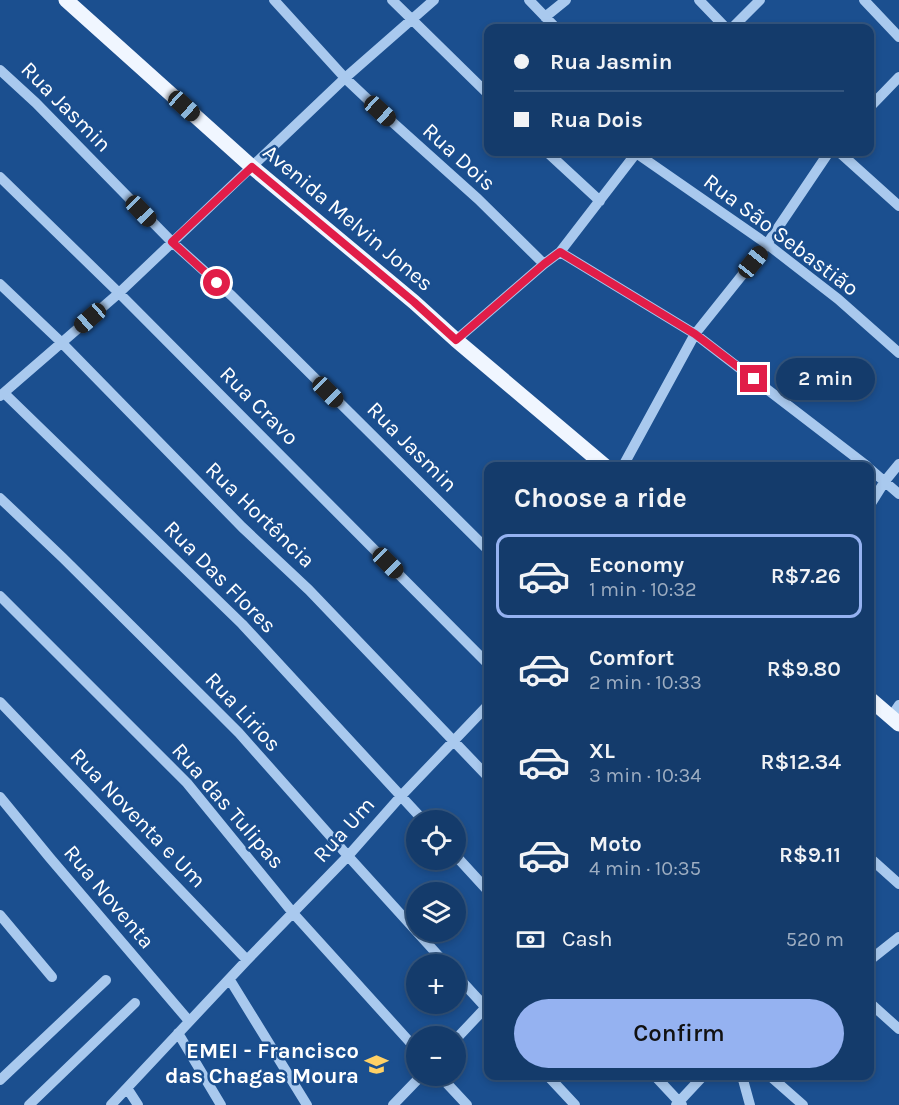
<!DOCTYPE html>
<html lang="en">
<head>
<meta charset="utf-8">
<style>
  :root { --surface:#143b6b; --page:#214673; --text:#f1f3f6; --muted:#9dadc1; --line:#33557e; --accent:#95b2f1 }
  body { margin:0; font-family:Karla,sans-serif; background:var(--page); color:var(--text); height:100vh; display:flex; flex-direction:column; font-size:22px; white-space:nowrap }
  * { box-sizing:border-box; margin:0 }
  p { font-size:20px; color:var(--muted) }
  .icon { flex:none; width:33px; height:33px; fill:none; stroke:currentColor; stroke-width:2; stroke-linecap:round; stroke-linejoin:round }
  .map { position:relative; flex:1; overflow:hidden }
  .side { position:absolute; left:484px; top:462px; width:390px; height:618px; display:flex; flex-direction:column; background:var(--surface); border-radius:12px; box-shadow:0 3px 9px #0003,0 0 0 2px var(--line) }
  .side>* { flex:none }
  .top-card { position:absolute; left:484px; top:24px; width:390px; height:132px; border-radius:12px; box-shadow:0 3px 9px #0003,0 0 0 2px var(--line); display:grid; align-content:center; height:132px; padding:0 30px; background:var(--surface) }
  .fabs { position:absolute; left:406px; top:810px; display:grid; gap:12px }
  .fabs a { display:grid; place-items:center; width:60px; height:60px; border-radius:50%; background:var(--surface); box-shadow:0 3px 9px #0003,0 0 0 2px var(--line); font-size:30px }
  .end { position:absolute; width:27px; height:27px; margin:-14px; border:8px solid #e11d48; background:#fff; box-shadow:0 0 0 3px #fff }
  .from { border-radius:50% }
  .bubble { position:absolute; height:42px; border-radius:21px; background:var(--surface); box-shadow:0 3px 9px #0003,0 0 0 2px var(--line); font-size:20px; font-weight:600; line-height:42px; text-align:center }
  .car { position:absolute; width:18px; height:36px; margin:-18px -9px; border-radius:8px; box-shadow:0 0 4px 2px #0007; background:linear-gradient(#222 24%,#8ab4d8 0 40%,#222 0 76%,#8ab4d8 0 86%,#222 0) }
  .top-card b { display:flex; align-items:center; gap:21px; height:57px; font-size:22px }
  .top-card b+b { border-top:2px solid var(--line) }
  .top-card i { width:15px; height:15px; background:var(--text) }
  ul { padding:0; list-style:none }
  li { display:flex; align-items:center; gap:18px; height:84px; margin:0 12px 9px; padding:0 18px; border:3px solid transparent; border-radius:12px }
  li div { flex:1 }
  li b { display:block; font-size:22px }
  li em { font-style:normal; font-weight:600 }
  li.selected { border-color:var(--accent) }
  li>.icon { width:54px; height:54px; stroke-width:1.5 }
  h2 { padding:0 30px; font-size:27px; line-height:72px }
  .pay { display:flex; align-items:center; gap:15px; height:66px; padding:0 30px; font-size:22px }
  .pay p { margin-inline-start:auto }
  .action { display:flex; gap:12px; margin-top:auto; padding:12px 30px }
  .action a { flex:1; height:69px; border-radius:36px; background:var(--accent); color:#111; font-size:24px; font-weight:600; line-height:69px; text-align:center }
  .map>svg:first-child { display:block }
</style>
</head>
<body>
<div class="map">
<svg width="899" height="1105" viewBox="0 0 899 1105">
  <rect width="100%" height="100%" fill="#1b4f8f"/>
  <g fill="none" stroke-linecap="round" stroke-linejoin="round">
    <path stroke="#a9c9ee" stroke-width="10" d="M 274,0 L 345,78 L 380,111 L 478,199 L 544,264
      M 392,0 L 489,95
      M 529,0 L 556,28
      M 699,0 L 726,28
      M 864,0 L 899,37
      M 545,17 L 566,0
      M 732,28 L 760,0
      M 0,70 L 36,103 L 172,242 L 232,296 L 489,551
      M 870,107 L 899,77
      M 547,152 L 600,201
      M 839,152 L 899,206
      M 636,153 L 767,244 L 838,299 L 899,353
      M 0,177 L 119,293 L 489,665
      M 560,252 L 695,334 L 867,466
      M 0,284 L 61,342 L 242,527 L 309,590 L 489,778
      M 456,340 L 544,264 L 560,252 L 637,152
      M 4,393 L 242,624 L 423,820
      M 0,396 L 119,293 L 345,78 L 434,0
      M 623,466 L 695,334 L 767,244 L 829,152
      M 870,469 L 899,494
      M 0,498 L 63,558 L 209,703 L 239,733 L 348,856 L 446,964
      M 870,505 L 885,481 L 899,464
      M 0,596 L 187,783 L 293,913 L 417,1050
      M 0,702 L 247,960
      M 891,717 L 899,705
      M 0,797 L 50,858 L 189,1021
      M 456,856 L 489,892
      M 870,858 L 899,884
      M 0,915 L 52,977
      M 870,960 L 899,937
      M 456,975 L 489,1011
      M 230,980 L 307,1105
      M 870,1003 L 899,1029
      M 178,1033 L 221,1105
      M 456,1039 L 489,1004
      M 440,1076 L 467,1105
      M 548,1076 L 575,1105
      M 655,1076 L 682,1105
      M 742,1076 L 750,1105
      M 770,1076 L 803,1105
      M 0,1080 L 106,980
      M 127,1088 L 138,1105
      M 29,1105 L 135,1003
      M 111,1105 L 247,960 L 348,856 L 401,796 L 489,704
      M 393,1105 L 421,1076
      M 676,1105 L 703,1076"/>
    <path stroke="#f0f6ff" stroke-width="15" d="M 66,0 L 252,167 L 414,302 L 456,340 L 605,466
      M 870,699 L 899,724"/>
  </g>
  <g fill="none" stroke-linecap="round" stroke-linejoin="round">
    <path stroke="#e11d48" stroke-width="8" d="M 217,283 L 172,242 L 252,167 L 414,302 L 456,340 L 544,264 L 560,252 L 695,334 L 754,379"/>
  </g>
  <defs>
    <symbol id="school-bare" viewBox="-9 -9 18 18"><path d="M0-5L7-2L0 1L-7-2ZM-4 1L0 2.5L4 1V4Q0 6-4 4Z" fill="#ffd166" stroke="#1b4f8f" stroke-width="2.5" paint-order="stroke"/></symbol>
  </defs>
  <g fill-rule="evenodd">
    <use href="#school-bare" x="360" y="1048" width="33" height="33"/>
  </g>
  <g text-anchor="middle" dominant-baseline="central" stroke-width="5" stroke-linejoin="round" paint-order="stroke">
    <g font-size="22" fill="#fff" stroke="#1b4f8f">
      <text transform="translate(66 107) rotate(45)">Rua Jasmin</text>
      <text transform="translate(459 157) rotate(42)">Rua Dois</text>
      <text transform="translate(348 218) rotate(40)">Avenida Melvin Jones</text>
      <text transform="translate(781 235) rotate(37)">Rua São Sebastião</text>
      <text transform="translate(259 406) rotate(45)">Rua Cravo</text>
      <text transform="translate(412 447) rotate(45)">Rua Jasmin</text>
      <text transform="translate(260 515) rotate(44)">Rua Hortência</text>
      <text transform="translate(220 577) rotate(45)">Rua Das Flores</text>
      <text transform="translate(243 712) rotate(47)">Rua Lirios</text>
      <text transform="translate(228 806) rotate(49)">Rua das Tulipas</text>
      <text transform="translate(138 818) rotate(46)">Rua Noventa e Um</text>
      <text transform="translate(344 830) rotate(-48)">Rua Um</text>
      <text transform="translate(109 897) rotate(50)">Rua Noventa</text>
    </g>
    <g font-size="22" font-weight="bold" fill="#fff" stroke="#1b4f8f" text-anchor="end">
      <text x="359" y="1051">EMEI - Francisco<tspan x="359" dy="25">das Chagas Moura</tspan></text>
    </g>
  </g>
</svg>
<div class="fabs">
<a><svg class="icon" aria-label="locate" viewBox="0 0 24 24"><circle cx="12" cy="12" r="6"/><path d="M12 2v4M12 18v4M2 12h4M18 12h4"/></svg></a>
<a><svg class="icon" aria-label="layers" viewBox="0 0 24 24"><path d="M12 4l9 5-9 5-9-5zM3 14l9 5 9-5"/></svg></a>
<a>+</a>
<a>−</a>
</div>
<i class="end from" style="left:217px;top:283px"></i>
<i class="end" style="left:754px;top:379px"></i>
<div class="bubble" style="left:776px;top:358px;width:99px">2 min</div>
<i class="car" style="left:184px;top:106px;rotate:132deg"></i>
<i class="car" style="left:380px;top:111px;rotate:132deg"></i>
<i class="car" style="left:141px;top:211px;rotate:136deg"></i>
<i class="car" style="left:753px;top:262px;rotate:39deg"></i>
<i class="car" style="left:90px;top:318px;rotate:229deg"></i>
<i class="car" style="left:328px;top:392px;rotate:135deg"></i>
<i class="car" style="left:388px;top:563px;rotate:135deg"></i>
<div class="top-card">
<b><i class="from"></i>Rua Jasmin</b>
<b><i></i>Rua Dois</b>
</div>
<section class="side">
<h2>Choose a ride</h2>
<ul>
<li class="selected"><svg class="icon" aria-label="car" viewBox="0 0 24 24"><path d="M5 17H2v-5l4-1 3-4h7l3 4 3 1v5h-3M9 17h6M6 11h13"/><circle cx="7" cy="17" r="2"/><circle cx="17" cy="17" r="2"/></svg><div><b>Economy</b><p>1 min · 10:32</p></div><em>R$7.26</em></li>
<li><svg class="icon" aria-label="car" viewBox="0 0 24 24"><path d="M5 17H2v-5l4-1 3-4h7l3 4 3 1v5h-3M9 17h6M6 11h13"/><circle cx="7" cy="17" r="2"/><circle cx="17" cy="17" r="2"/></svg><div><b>Comfort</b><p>2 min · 10:33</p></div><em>R$9.80</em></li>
<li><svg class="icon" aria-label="car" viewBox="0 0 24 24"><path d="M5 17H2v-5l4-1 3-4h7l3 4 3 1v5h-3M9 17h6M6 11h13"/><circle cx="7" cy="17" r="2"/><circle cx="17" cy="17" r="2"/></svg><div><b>XL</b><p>3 min · 10:34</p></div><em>R$12.34</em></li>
<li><svg class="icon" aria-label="car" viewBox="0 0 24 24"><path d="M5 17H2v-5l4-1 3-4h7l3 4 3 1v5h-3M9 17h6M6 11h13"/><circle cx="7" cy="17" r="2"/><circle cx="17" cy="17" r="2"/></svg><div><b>Moto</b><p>4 min · 10:35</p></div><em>R$9.11</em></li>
</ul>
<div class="pay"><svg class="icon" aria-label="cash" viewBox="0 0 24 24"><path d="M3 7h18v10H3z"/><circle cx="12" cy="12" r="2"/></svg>Cash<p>520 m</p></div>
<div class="action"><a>Confirm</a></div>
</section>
</div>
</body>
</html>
